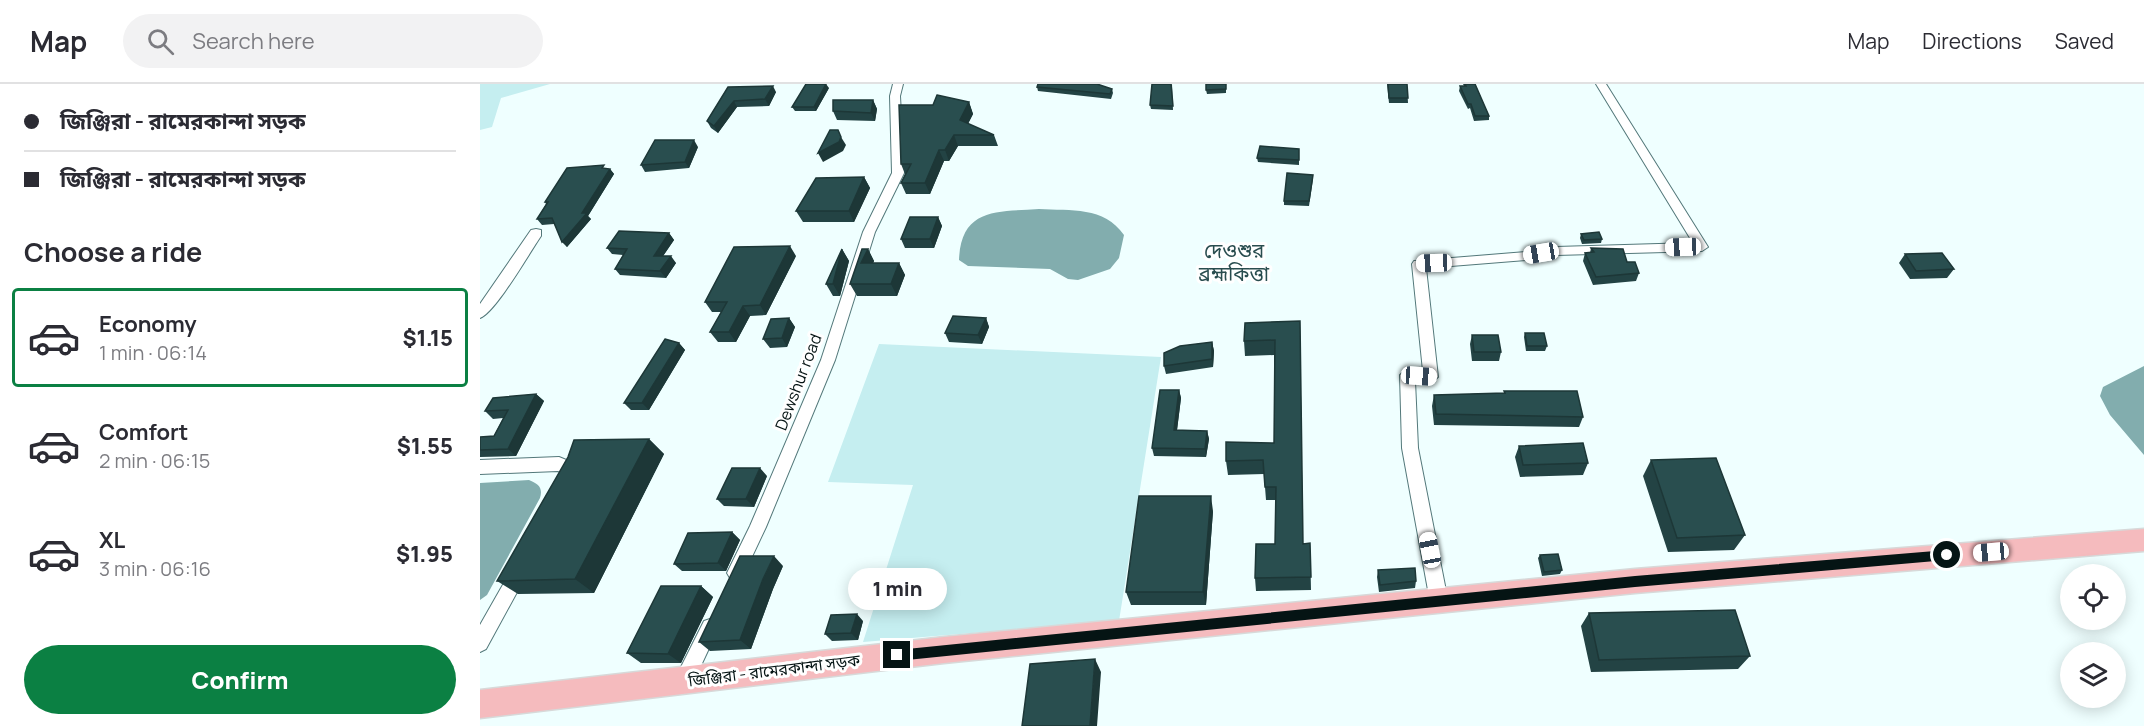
<!DOCTYPE html>
<html lang="en">
<head>
<meta charset="utf-8">
<style>
  :root { --surface:#fff; --page:#f2f2f3; --text:#2b2b33; --muted:#7c7c81; --line:#e1e1e2; --accent:#0b8043 }
  body { margin:0; font-family:Manrope,"Noto Sans Bengali",sans-serif; background:var(--page); color:var(--text); height:100vh; display:flex; flex-direction:column; font-size:22px; white-space:nowrap }
  * { box-sizing:border-box; margin:0 }
  p { font-size:20px; color:var(--muted) }
  .icon { flex:none; width:33px; height:33px; fill:none; stroke:currentColor; stroke-width:2; stroke-linecap:round; stroke-linejoin:round }
  .map { position:relative; flex:1; overflow:hidden }
  .sheet { display:flex; flex-direction:column; background:var(--surface); width:480px }
  .sheet>* { flex:none }
  .banner { display:grid; align-content:center; height:132px; padding:0 24px; background:var(--surface) }
  .controls { position:absolute; left:1580px; top:480px; display:grid; gap:12px }
  .controls a { display:grid; place-items:center; width:66px; height:66px; border-radius:50%; background:var(--surface); box-shadow:0 3px 15px #0003; font-size:30px }
  .end { position:absolute; width:27px; height:27px; margin:-14px; border:8px solid #051414; background:#fff; box-shadow:0 0 0 3px #fff }
  .from { border-radius:50% }
  .bubble { position:absolute; height:42px; border-radius:21px; background:var(--surface); box-shadow:0 3px 15px #0003; font-size:20px; font-weight:800; line-height:42px; text-align:center }
  .car { position:absolute; width:18px; height:36px; margin:-18px -9px; border-radius:8px; box-shadow:0 0 4px 2px #0007; background:linear-gradient(#fff 24%,#345 0 40%,#fff 0 76%,#345 0 86%,#fff 0) }
  .banner b { display:flex; align-items:center; gap:21px; height:57px; font-size:22px }
  .banner b+b { border-top:2px solid var(--line) }
  .banner i { width:15px; height:15px; background:var(--text) }
  ul { padding:0; list-style:none }
  li { display:flex; align-items:center; gap:18px; height:99px; margin:0 12px 9px; padding:0 12px; border:3px solid transparent; border-radius:6px }
  li div { flex:1 }
  li b { display:block; font-size:22px }
  li em { font-style:normal; font-weight:800 }
  li.selected { border-color:var(--accent) }
  li>.icon { width:54px; height:54px; stroke-width:1.5 }
  h2 { padding:0 24px; font-size:27px; line-height:72px }
  .action { display:flex; gap:12px; margin-top:auto; padding:12px 24px }
  .action a { flex:1; height:69px; border-radius:36px; background:var(--accent); color:#fff; font-size:24px; font-weight:800; line-height:69px; text-align:center }
  header { display:flex; align-items:center; gap:36px; box-sizing:border-box; height:84px; padding:0 30px; background:var(--surface); border-bottom:2px solid var(--line) }
  header strong { font-size:28px }
  nav { display:flex; gap:33px; margin-inline-start:auto; font-size:21px }
  .search { width:420px; height:54px; background:var(--page); display:flex; align-items:center; gap:15px; box-sizing:border-box; padding:0 21px; border-radius:33px; color:var(--muted); font-size:22px }
  main { display:flex; flex:1; min-height:0 }
  .map>svg:first-child { display:block }
</style>
</head>
<body>
<header>
<strong>Map</strong>
<div class="search"><svg class="icon" aria-label="search" viewBox="0 0 24 24"><circle cx="10" cy="10" r="6"/><path d="M15 15l6 6"/></svg>Search here</div>
<nav><a>Map</a><a>Directions</a><a>Saved</a></nav>
</header>
<main>
<section class="sheet">
<div class="banner">
<b><i class="from"></i>জিঞ্জিরা - রামেরকান্দা সড়ক</b>
<b><i></i>জিঞ্জিরা - রামেরকান্দা সড়ক</b>
</div>
<h2>Choose a ride</h2>
<ul>
<li class="selected"><svg class="icon" aria-label="car" viewBox="0 0 24 24"><path d="M5 17H2v-5l4-1 3-4h7l3 4 3 1v5h-3M9 17h6M6 11h13"/><circle cx="7" cy="17" r="2"/><circle cx="17" cy="17" r="2"/></svg><div><b>Economy</b><p>1 min · 06:14</p></div><em>$1.15</em></li>
<li><svg class="icon" aria-label="car" viewBox="0 0 24 24"><path d="M5 17H2v-5l4-1 3-4h7l3 4 3 1v5h-3M9 17h6M6 11h13"/><circle cx="7" cy="17" r="2"/><circle cx="17" cy="17" r="2"/></svg><div><b>Comfort</b><p>2 min · 06:15</p></div><em>$1.55</em></li>
<li><svg class="icon" aria-label="car" viewBox="0 0 24 24"><path d="M5 17H2v-5l4-1 3-4h7l3 4 3 1v5h-3M9 17h6M6 11h13"/><circle cx="7" cy="17" r="2"/><circle cx="17" cy="17" r="2"/></svg><div><b>XL</b><p>3 min · 06:16</p></div><em>$1.95</em></li>
</ul>
<div class="action"><a>Confirm</a></div>
</section>
<div class="map">
<svg width="1664" height="642" viewBox="0 0 1664 642">
  <rect width="100%" height="100%" fill="#efffff"/>
  <path fill="#c5eef0" d="M 0,0 L 70,0 L 21,14 L 12,43 L 0,46 Z
    M 399,260 L 681,273 L 639,537 L 383,558 L 433,401 L 348,398 Z"/>
  <path fill="#82adae" d="M 559,125 C 591,127 624,122 644,151 L 639,174 L 630,185 L 598,196 L 588,195 L 570,185 L 488,182 L 479,176 C 481,123 518,128 559,125 Z
    M 1664,282 L 1664,371 L 1630,331 L 1620,312 L 1623,303 Z
    M 49,396 C 59,400 63,404 60,414 L 7,511 L 0,516 L 0,399 Z"/>
  <g fill="none" stroke-linecap="round" stroke-linejoin="round">
    <defs>
      <path id="minor" d="M 413,0 L 423,0 L 420,12 L 424,89 L 395,148 L 355,276 L 286,443 L 262,494 L 256,497 L 250,494 L 247,489 L 270,442 L 341,276 L 383,148 L 412,89 L 410,12 Z
        M 1116,0 L 1126,0 L 1228,163 L 1222,167 L 1076,171 L 1047,176 L 946,184 L 958,293 L 951,299 L 935,297 L 938,364 L 968,517 L 965,523 L 959,525 L 953,523 L 950,517 L 922,364 L 920,291 L 927,285 L 943,287 L 932,180 L 934,177 L 1047,168 L 1076,163 L 1213,159 Z
        M 56,145 L 61,146 L 61,152 C 50,168 15,229 0,234 L 0,220 L 51,146 Z
        M 79,373 L 101,382 L 103,387 L 97,398 L 91,400 L 85,398 L 83,393 L 85,390 L 78,387 L 0,390 L 0,376 Z
        M 39,480 L 45,483 L 48,488 L 6,565 L 0,568 L 0,541 L 33,483 Z
        M 230,535 L 236,537 L 239,543 L 211,603 L 204,606 L 197,603 L 195,597 L 197,591 L 224,537 Z"/>
      <path id="primary" d="M 1664,445 L 1664,467 L 1155,509 L 464,579 L 0,634 L 0,606 L 464,553 L 1155,485 Z"/>
    </defs>
    <use href="#minor" stroke="#53787a" stroke-width="2"/>
    <use href="#primary" stroke="#d7d9d9" stroke-width="3"/>
    <use href="#minor" fill="#fff" fill-rule="evenodd"/>
    <use href="#primary" fill="#f5bbbe" fill-rule="evenodd"/>
  </g>
  <path fill="#234344" d="M 692,0 L 693,26 L 671,25 L 670,21 Z
    M 746,0 L 746,9 L 727,10 L 726,6 Z
    M 907,0 L 927,0 L 928,19 L 909,19 Z
    M 983,0 L 995,0 L 1009,32 L 1009,36 L 994,37 L 990,24 L 988,25 L 979,7 L 980,2 L 984,2 Z
    M 248,3 L 296,8 L 289,22 L 257,23 L 238,49 L 231,44 L 227,37 Z
    M 557,3 L 632,5 L 633,9 L 631,15 L 558,7 Z
    M 349,4 L 336,27 L 315,27 L 312,23 Z
    M 393,16 L 397,25 L 395,37 L 357,36 L 353,27 Z
    M 489,18 L 493,30 L 488,40 L 514,51 L 518,62 L 478,62 L 469,77 L 464,77 L 450,110 L 426,110 L 421,99 L 425,90 L 421,80 L 453,21 Z
    M 218,63 L 209,84 L 165,88 L 161,81 Z
    M 819,65 L 819,81 L 778,78 L 777,74 Z
    M 126,85 L 130,85 L 134,90 L 108,132 L 111,135 L 87,163 L 74,140 L 62,141 L 57,135 L 66,120 L 65,118 Z
    M 384,93 L 390,104 L 374,138 L 323,138 L 316,127 Z
    M 833,95 L 829,122 L 804,121 L 804,117 Z
    M 458,133 L 462,142 L 454,164 L 425,164 L 421,155 Z
    M 189,149 L 194,156 L 183,172 L 196,179 L 186,194 L 140,191 L 135,185 L 143,171 L 132,170 L 127,164 Z
    M 1101,150 L 1122,155 L 1121,159 L 1102,160 L 1100,154 Z
    M 1111,164 L 1147,178 L 1159,189 L 1156,197 L 1113,201 L 1103,177 L 1105,169 L 1110,169 Z
    M 362,165 L 369,177 L 360,212 L 353,212 L 346,200 Z
    M 388,165 L 394,177 L 393,179 L 419,179 L 425,191 L 417,212 L 377,212 L 370,200 Z
    M 1425,170 L 1474,185 L 1467,194 L 1430,195 L 1419,179 Z
    M 316,172 L 286,231 L 270,232 L 256,258 L 238,258 L 230,248 L 241,228 L 232,228 L 225,218 Z
    M 309,234 L 315,243 L 307,263 L 290,264 L 283,255 Z
    M 506,234 L 509,243 L 502,260 L 469,258 L 465,249 Z
    M 820,237 L 823,460 L 830,459 L 831,506 L 776,507 L 775,494 L 795,460 L 796,416 L 786,416 L 784,390 L 748,391 L 746,377 L 794,359 L 794,271 L 765,272 L 764,257 Z
    M 1045,249 L 1067,262 L 1065,267 L 1046,267 L 1044,253 Z
    M 992,251 L 1021,268 L 1019,277 L 992,277 L 990,260 Z
    M 732,258 L 734,267 L 733,283 L 686,290 L 684,282 Z
    M 199,259 L 205,266 L 169,326 L 151,326 L 144,319 Z
    M 699,306 L 701,314 L 697,346 L 727,347 L 729,355 L 726,373 L 674,372 L 672,364 Z
    M 1024,307 L 1103,333 L 1099,343 L 954,341 L 952,322 L 954,311 L 1024,309 Z
    M 56,310 L 64,317 L 36,372 L 0,373 L 0,353 L 14,352 L 23,334 L 13,335 L 5,327 Z
    M 169,355 L 184,370 L 114,509 L 38,510 L 17,497 Z
    M 1039,362 L 1108,379 L 1103,391 L 1040,393 L 1035,373 Z
    M 1171,376 L 1265,451 L 1254,466 L 1188,468 L 1163,392 Z
    M 287,392 L 274,423 L 244,422 L 237,415 Z
    M 733,427 L 726,521 L 651,521 L 646,508 Z
    M 252,448 L 260,456 L 246,487 L 202,487 L 194,480 Z
    M 1060,471 L 1082,486 L 1080,490 L 1062,492 L 1058,474 Z
    M 303,482 L 293,505 L 271,565 L 230,567 L 219,558 Z
    M 898,486 L 936,497 L 935,504 L 899,508 L 897,493 Z
    M 221,502 L 233,513 L 201,579 L 161,579 L 147,569 Z
    M 1109,529 L 1270,572 L 1258,585 L 1111,588 L 1101,542 Z
    M 383,537 L 378,556 L 352,557 L 345,550 Z"/>
  <path fill="#1d3737" d="M 346,0 L 349,4 L 336,27 L 334,23 Z
    M 293,2 L 296,8 L 289,22 L 285,15 Z
    M 393,16 L 397,25 L 395,37 L 391,29 Z
    M 254,17 L 257,23 L 238,49 L 234,42 Z
    M 489,18 L 493,30 L 484,47 L 480,36 Z
    M 474,51 L 478,62 L 469,77 L 465,66 Z
    M 361,53 L 366,61 L 363,67 L 343,78 L 338,69 Z
    M 214,56 L 218,63 L 209,84 L 205,78 Z
    M 459,66 L 464,77 L 450,110 L 445,99 Z
    M 130,85 L 134,90 L 108,132 L 111,135 L 87,163 L 82,158 L 102,129 Z
    M 384,93 L 390,104 L 374,138 L 369,127 Z
    M 458,133 L 462,142 L 454,164 L 450,155 Z
    M 189,149 L 194,156 L 179,178 L 174,172 Z
    M 310,162 L 316,172 L 286,231 L 280,221 Z
    M 362,165 L 369,177 L 360,212 L 353,200 Z
    M 388,165 L 394,177 L 388,191 L 381,179 Z
    M 191,172 L 196,179 L 186,194 L 180,187 Z
    M 419,179 L 425,191 L 417,212 L 411,200 Z
    M 263,222 L 270,232 L 256,258 L 249,248 Z
    M 309,234 L 315,243 L 307,263 L 302,254 Z
    M 506,234 L 509,243 L 502,260 L 498,251 Z
    M 732,258 L 734,267 L 733,283 L 732,275 Z
    M 199,259 L 205,266 L 169,326 L 162,319 Z
    M 699,306 L 701,314 L 696,354 L 694,346 Z
    M 56,310 L 64,317 L 36,372 L 28,365 Z
    M 727,347 L 729,355 L 726,373 L 725,365 Z
    M 169,355 L 184,370 L 114,509 L 95,495 Z
    M 280,384 L 287,392 L 274,423 L 266,415 Z
    M 731,412 L 733,427 L 726,521 L 723,508 Z
    M 252,448 L 260,456 L 246,487 L 238,479 Z
    M 294,472 L 303,482 L 293,505 L 271,565 L 260,556 L 283,495 Z
    M 221,502 L 233,513 L 201,579 L 188,570 Z
    M 377,530 L 383,537 L 378,556 L 371,549 Z
    M 615,575 L 621,588 L 617,642 L 610,642 Z"/>
  <path fill="#294e4f" stroke="#1d3737" stroke-width="1.5" d="M 326,0 L 346,0 L 334,23 L 312,23 Z
    M 558,0 L 617,0 L 632,5 L 630,10 L 557,3 Z
    M 672,0 L 691,0 L 693,22 L 670,21 Z
    M 726,0 L 746,0 L 746,5 L 726,6 Z
    M 908,0 L 927,0 L 928,14 L 909,14 Z
    M 985,0 L 995,0 L 1009,32 L 995,32 L 991,20 L 988,20 L 980,2 L 986,2 Z
    M 293,2 L 285,15 L 254,17 L 234,42 L 227,37 L 248,3 Z
    M 457,11 L 489,18 L 480,36 L 514,51 L 474,51 L 465,66 L 459,66 L 445,99 L 421,99 L 431,80 L 421,80 L 419,21 L 453,21 Z
    M 353,16 L 393,16 L 391,29 L 353,27 Z
    M 350,46 L 358,46 L 361,53 L 359,58 L 338,69 Z
    M 175,56 L 214,56 L 205,78 L 161,81 Z
    M 780,62 L 819,65 L 819,76 L 777,74 Z
    M 124,81 L 122,84 L 130,85 L 102,129 L 107,129 L 82,158 L 72,134 L 57,135 L 68,118 L 65,118 L 87,84 Z
    M 807,89 L 833,91 L 829,117 L 804,117 Z
    M 384,93 L 369,127 L 316,127 L 336,94 Z
    M 430,133 L 458,133 L 450,155 L 421,155 Z
    M 139,147 L 189,149 L 174,172 L 191,172 L 180,187 L 135,185 L 147,165 L 127,164 Z
    M 1119,148 L 1122,155 L 1104,156 L 1101,150 Z
    M 310,162 L 280,221 L 263,222 L 249,248 L 230,248 L 247,218 L 225,218 L 254,163 Z
    M 1111,164 L 1143,165 L 1147,178 L 1155,178 L 1159,189 L 1116,193 L 1105,169 L 1114,168 Z
    M 362,165 L 353,200 L 346,200 Z
    M 382,165 L 388,165 L 381,179 L 419,179 L 411,200 L 370,200 Z
    M 1462,169 L 1474,185 L 1436,187 L 1425,170 Z
    M 473,232 L 506,234 L 498,251 L 465,249 Z
    M 309,234 L 302,254 L 283,255 L 291,235 Z
    M 820,237 L 823,460 L 830,459 L 831,493 L 775,494 L 776,460 L 795,460 L 796,403 L 785,403 L 783,376 L 746,377 L 746,358 L 794,359 L 795,256 L 764,257 L 765,239 Z
    M 1045,249 L 1064,249 L 1067,262 L 1047,262 Z
    M 992,251 L 1018,251 L 1021,268 L 994,268 Z
    M 185,255 L 199,259 L 162,319 L 144,319 Z
    M 732,258 L 732,275 L 684,282 L 684,269 L 700,262 Z
    M 680,306 L 699,306 L 694,346 L 727,347 L 725,365 L 672,364 Z
    M 1024,307 L 1097,307 L 1103,333 L 956,330 L 954,311 L 1025,309 Z
    M 56,310 L 28,365 L 0,366 L 0,353 L 14,352 L 28,326 L 5,327 L 13,314 Z
    M 169,355 L 95,495 L 17,497 L 88,373 L 94,356 Z
    M 1103,359 L 1108,379 L 1043,381 L 1039,362 Z
    M 1236,374 L 1265,451 L 1197,454 L 1171,376 Z
    M 252,384 L 280,384 L 266,415 L 237,415 Z
    M 659,412 L 731,412 L 723,508 L 646,508 Z
    M 252,448 L 238,479 L 194,480 L 208,449 Z
    M 1078,470 L 1082,486 L 1064,488 L 1060,471 Z
    M 260,472 L 294,472 L 283,495 L 260,556 L 219,558 Z
    M 935,484 L 936,497 L 900,501 L 898,486 Z
    M 181,502 L 221,502 L 188,570 L 147,569 Z
    M 1255,526 L 1270,572 L 1119,576 L 1109,529 Z
    M 377,530 L 371,549 L 345,550 L 351,531 Z
    M 615,575 L 610,642 L 542,642 L 550,580 Z"/>
  <path fill="#051414" d="M 1467,466 L 1473,471 L 1467,476 L 1155,503 L 417,577 L 411,571 L 417,566 L 1155,492 Z"/>
  <g text-anchor="middle" dominant-baseline="central" stroke-width="6" stroke-linejoin="round" paint-order="stroke">
    <g font-size="16" fill="#051414" stroke="#fff">
      <text transform="translate(318 298) rotate(-69)">Dewshur road</text>
      <text transform="translate(294 586) rotate(-7)">জিঞ্জিরা - রামেরকান্দা সড়ক</text>
    </g>
    <g font-size="20" fill="#294d4f" stroke="#fff">
      <text x="754" y="166">দেওশুর<tspan x="754" dy="23">ব্রহ্মকিত্তা</tspan></text>
    </g>
  </g>
</svg>
<div class="controls">
<a><svg class="icon" aria-label="locate" viewBox="0 0 24 24"><circle cx="12" cy="12" r="6"/><path d="M12 2v4M12 18v4M2 12h4M18 12h4"/></svg></a>
<a><svg class="icon" aria-label="layers" viewBox="0 0 24 24"><path d="M12 4l9 5-9 5-9-5zM3 14l9 5 9-5"/></svg></a>
</div>
<i class="end from" style="left:1467px;top:471px"></i>
<i class="end" style="left:417px;top:571px"></i>
<div class="bubble" style="left:368px;top:484px;width:99px">1 min</div>
<i class="car" style="left:1203px;top:163px;rotate:268deg"></i>
<i class="car" style="left:1061px;top:169px;rotate:260deg"></i>
<i class="car" style="left:954px;top:179px;rotate:268deg"></i>
<i class="car" style="left:939px;top:292px;rotate:94deg"></i>
<i class="car" style="left:950px;top:466px;rotate:349deg"></i>
<i class="car" style="left:1511px;top:468px;rotate:265deg"></i>
</div>
</main>
</body>
</html>
